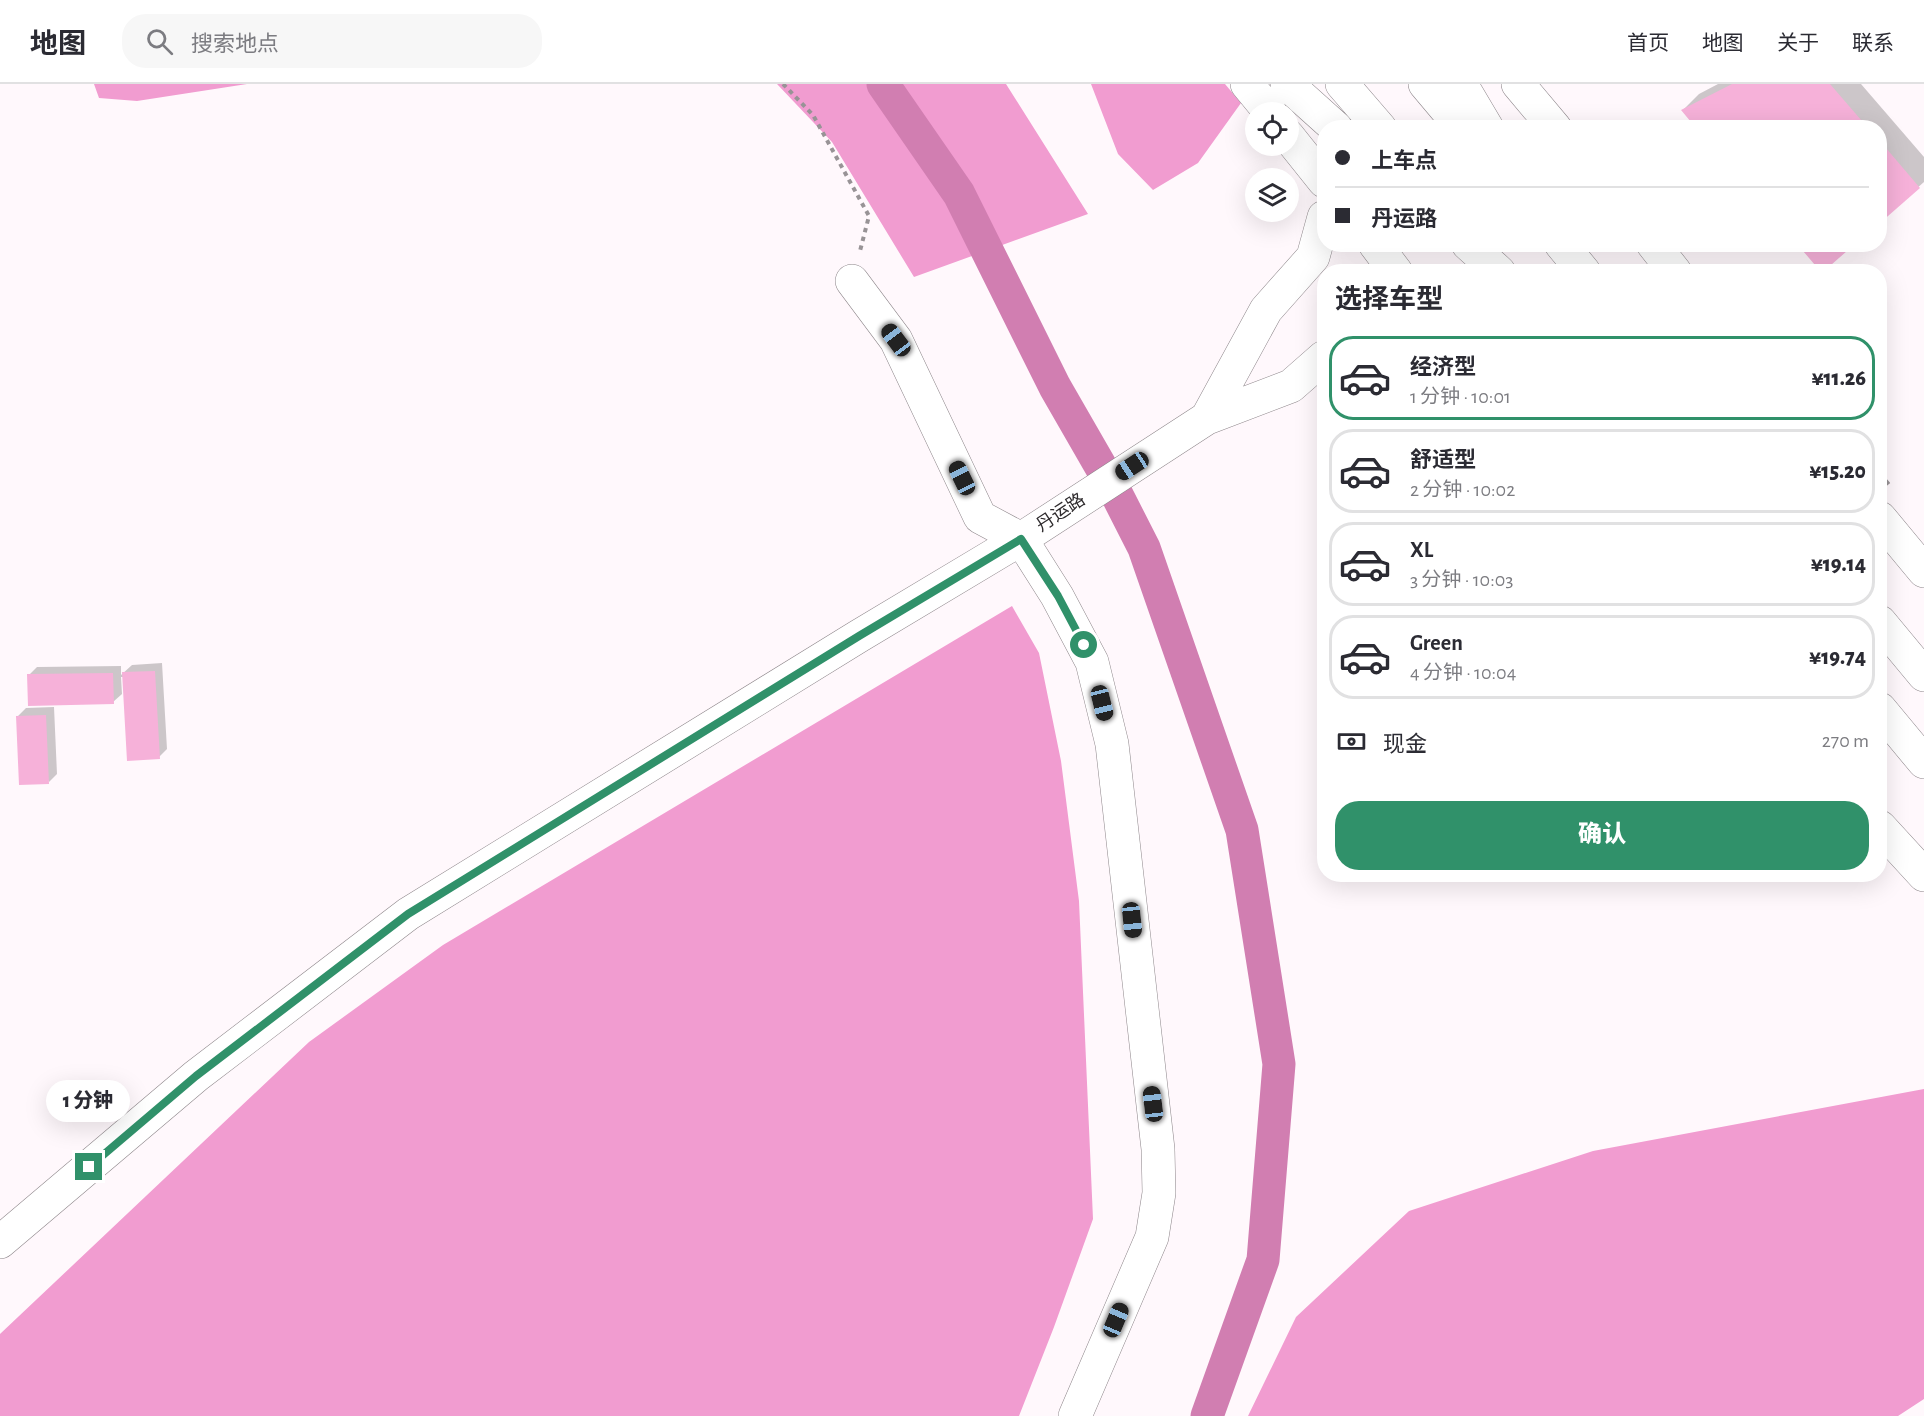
<!DOCTYPE html>
<html lang="zh">
<head>
<meta charset="utf-8">
<style>
  :root { --surface:#fff; --page:#f7f7f7; --text:#2b2b33; --muted:#7c7c81; --line:#e1e1e2; --accent:#30916a }
  body { margin:0; font-family:"Alegreya Sans","Noto Sans SC",sans-serif; background:var(--page); color:var(--text); height:100vh; display:flex; flex-direction:column; font-size:22px; white-space:nowrap }
  * { box-sizing:border-box; margin:0 }
  p { font-size:20px; color:var(--muted) }
  .icon { flex:none; width:33px; height:33px; fill:none; stroke:currentColor; stroke-width:2; stroke-linecap:round; stroke-linejoin:round }
  .map { position:relative; flex:1; overflow:hidden }
  .panel { position:absolute; left:1317px; top:180px; width:570px; height:618px; display:flex; flex-direction:column; background:var(--surface); border-radius:24px; box-shadow:0 6px 24px #0002 }
  .panel>* { flex:none }
  .guide { position:absolute; left:1317px; top:36px; width:570px; height:132px; border-radius:24px; box-shadow:0 6px 24px #0002; display:grid; align-content:center; height:132px; padding:0 18px; background:var(--surface) }
  .tools { position:absolute; left:1245px; top:18px; display:grid; gap:12px }
  .tools a { display:grid; place-items:center; width:54px; height:54px; border-radius:50%; background:var(--surface); box-shadow:0 6px 24px #0002; font-size:30px }
  .end { position:absolute; width:27px; height:27px; margin:-14px; border:8px solid #30916a; background:#fff; box-shadow:0 0 0 3px #fff }
  .from { border-radius:50% }
  .bubble { position:absolute; height:42px; border-radius:21px; background:var(--surface); box-shadow:0 6px 24px #0002; font-size:20px; font-weight:800; line-height:42px; text-align:center }
  .car { position:absolute; width:18px; height:36px; margin:-18px -9px; border-radius:8px; box-shadow:0 0 4px 2px #0007; background:linear-gradient(#222 24%,#8ab4d8 0 40%,#222 0 76%,#8ab4d8 0 86%,#222 0) }
  .guide b { display:flex; align-items:center; gap:21px; height:57px; font-size:22px }
  .guide b+b { border-top:2px solid var(--line) }
  .guide i { width:15px; height:15px; background:var(--text) }
  ul { padding:0; list-style:none }
  li { display:flex; align-items:center; gap:18px; height:84px; margin:0 12px 9px; padding:0 6px; border:3px solid var(--line); border-radius:24px }
  li div { flex:1 }
  li b { display:block; font-size:22px }
  li em { font-style:normal; font-weight:800 }
  li.active { border-color:var(--accent) }
  li>.icon { width:54px; height:54px; stroke-width:1.5 }
  h2 { padding:0 18px; font-size:27px; line-height:72px }
  .pay { display:flex; align-items:center; gap:15px; height:66px; padding:0 18px; font-size:22px }
  .pay p { margin-inline-start:auto }
  .cta { display:flex; gap:12px; margin-top:auto; padding:12px 18px }
  .cta a { flex:1; height:69px; border-radius:24px; background:var(--accent); color:#fff; font-size:24px; font-weight:800; line-height:69px; text-align:center }
  header { display:flex; align-items:center; gap:36px; box-sizing:border-box; height:84px; padding:0 30px; background:var(--surface); border-bottom:2px solid var(--line) }
  header strong { font-size:28px }
  nav { display:flex; gap:33px; margin-inline-start:auto; font-size:21px }
  .search { width:420px; height:54px; background:var(--page); display:flex; align-items:center; gap:15px; box-sizing:border-box; padding:0 21px; border-radius:24px; color:var(--muted); font-size:22px }
  .map>svg:first-child { display:block }
</style>
</head>
<body>
<header>
<strong>地图</strong>
<div class="search"><svg class="icon" aria-label="search" viewBox="0 0 24 24"><circle cx="10" cy="10" r="6"/><path d="M15 15l6 6"/></svg>搜索地点</div>
<nav><a>首页</a><a>地图</a><a>关于</a><a>联系</a></nav>
</header>
<div class="map">
<svg width="1924" height="1332" viewBox="0 0 1924 1332">
  <rect width="100%" height="100%" fill="#fff8fc"/>
  <path fill="#f19cd0" d="M 94,0 L 247,0 L 137,17 L 99,14 Z
    M 777,0 L 1006,0 L 1088,130 L 914,193 L 832,58 Z
    M 1091,0 L 1225,0 L 1241,19 L 1198,79 L 1153,106 L 1118,70 Z
    M 1012,522 L 1039,569 L 1061,677 L 1079,817 L 1093,1135 L 1054,1243 L 1019,1332 L 0,1332 L 0,1250 L 309,958 L 443,861 Z
    M 1924,1005 L 1924,1315 L 1898,1332 L 1248,1332 L 1296,1233 L 1409,1127 L 1593,1067 Z"/>
  <path fill="#0003" d="M 1718,0 L 1861,0 L 1924,73 L 1924,98 L 1880,137 L 1880,44 L 1698,44 L 1683,26 L 1699,10 Z
    M 162,579 L 167,665 L 159,673 L 124,593 L 121,593 L 122,610 L 113,618 L 29,591 L 37,583 L 121,582 L 121,591 L 132,581 Z
    M 54,623 L 57,690 L 49,698 L 17,633 L 26,624 Z"/>
  <g fill="none" stroke-linecap="round" stroke-linejoin="round">
    <path stroke="#d17eb1" stroke-width="33" d="M 883,0 L 959,110 L 1055,303 L 1116,409 L 1144,464 L 1242,746 L 1279,980 L 1263,1176 L 1207,1332"/>
  </g>
  <path fill="#f6b1d9" d="M 1732,0 L 1830,0 L 1868,44 L 1696,44 L 1681,26 Z
    M 1880,57 L 1920,104 L 1880,139 Z
    M 1797,160 L 1855,160 L 1823,188 L 1821,188 Z
    M 155,587 L 160,675 L 127,677 L 122,588 Z
    M 113,589 L 114,620 L 28,622 L 27,590 Z
    M 46,631 L 49,700 L 19,701 L 16,632 Z"/>
  <g fill="none" stroke-linecap="round" stroke-linejoin="round">
    <defs>
      <path id="minor" d="M 1324,133 L 1313,173 L 1266,226 L 1207,334 L 1291,302 L 1324,273
        M 852,197 L 896,256 L 980,433 L 1021,455 L 1057,512 L 1092,578 L 1112,660 L 1158,1065 L 1159,1109 L 1152,1153 L 1075,1332
        M 0,1158 L 196,992 L 408,830 L 859,552 L 1021,455 L 1207,334"/>
      <path id="highway" d="M 1247,0 L 1270,28
        M 1287,0 L 1336,44
        M 1342,0 L 1380,44
        M 1425,0 L 1462,44
        M 1461,0 L 1487,44
        M 1518,0 L 1555,44
        M 1288,52 L 1324,97
        M 1375,160 L 1396,188
        M 1468,160 L 1499,188
        M 1561,160 L 1584,188
        M 1653,160 L 1675,188
        M 1880,434 L 1924,487
        M 1880,538 L 1924,591
        M 1880,625 L 1924,678
        M 1880,743 L 1924,791"/>
    </defs>
    <use href="#minor" stroke="#8d868a" stroke-width="34"/>
    <use href="#highway" stroke="#8d868a" stroke-width="34"/>
    <path stroke="#989396" stroke-width="4" stroke-dasharray="4.5 4.5" stroke-linecap="butt" d="M 783,0 L 813,31 L 869,132 L 860,167
      M 1880,390 L 1891,403"/>
    <use href="#minor" stroke="#fff" stroke-width="33"/>
    <use href="#highway" stroke="#fff" stroke-width="33"/>
  </g>
  <g fill="none" stroke-linecap="round" stroke-linejoin="round">
    <path stroke="#30916a" stroke-width="8" d="M 89,1083 L 196,992 L 408,830 L 859,552 L 1021,455 L 1058,512 L 1084,561"/>
  </g>
  <g text-anchor="middle" dominant-baseline="central" stroke-width="4.5" stroke-linejoin="round" paint-order="stroke">
    <g font-size="18" fill="#2f2c2e" stroke="#fff">
      <text transform="translate(1061 429) rotate(-33)">丹运路</text>
    </g>
  </g>
</svg>
<div class="tools">
<a><svg class="icon" aria-label="locate" viewBox="0 0 24 24"><circle cx="12" cy="12" r="6"/><path d="M12 2v4M12 18v4M2 12h4M18 12h4"/></svg></a>
<a><svg class="icon" aria-label="layers" viewBox="0 0 24 24"><path d="M12 4l9 5-9 5-9-5zM3 14l9 5 9-5"/></svg></a>
</div>
<i class="end from" style="left:1084px;top:561px"></i>
<i class="end" style="left:89px;top:1083px"></i>
<div class="bubble" style="left:46px;top:996px;width:84px">1 分钟</div>
<i class="car" style="left:896px;top:256px;rotate:323deg"></i>
<i class="car" style="left:1132px;top:382px;rotate:237deg"></i>
<i class="car" style="left:962px;top:394px;rotate:334deg"></i>
<i class="car" style="left:1102px;top:619px;rotate:166deg"></i>
<i class="car" style="left:1132px;top:836px;rotate:174deg"></i>
<i class="car" style="left:1153px;top:1020px;rotate:353deg"></i>
<i class="car" style="left:1116px;top:1236px;rotate:23deg"></i>
<div class="guide">
<b><i class="from"></i>上车点</b>
<b><i></i>丹运路</b>
</div>
<section class="panel">
<h2>选择车型</h2>
<ul>
<li class="active"><svg class="icon" aria-label="car" viewBox="0 0 24 24"><path d="M5 17H2v-5l4-1 3-4h7l3 4 3 1v5h-3M9 17h6M6 11h13"/><circle cx="7" cy="17" r="2"/><circle cx="17" cy="17" r="2"/></svg><div><b>经济型</b><p>1 分钟 · 10:01</p></div><em>¥11.26</em></li>
<li><svg class="icon" aria-label="car" viewBox="0 0 24 24"><path d="M5 17H2v-5l4-1 3-4h7l3 4 3 1v5h-3M9 17h6M6 11h13"/><circle cx="7" cy="17" r="2"/><circle cx="17" cy="17" r="2"/></svg><div><b>舒适型</b><p>2 分钟 · 10:02</p></div><em>¥15.20</em></li>
<li><svg class="icon" aria-label="car" viewBox="0 0 24 24"><path d="M5 17H2v-5l4-1 3-4h7l3 4 3 1v5h-3M9 17h6M6 11h13"/><circle cx="7" cy="17" r="2"/><circle cx="17" cy="17" r="2"/></svg><div><b>XL</b><p>3 分钟 · 10:03</p></div><em>¥19.14</em></li>
<li><svg class="icon" aria-label="car" viewBox="0 0 24 24"><path d="M5 17H2v-5l4-1 3-4h7l3 4 3 1v5h-3M9 17h6M6 11h13"/><circle cx="7" cy="17" r="2"/><circle cx="17" cy="17" r="2"/></svg><div><b>Green</b><p>4 分钟 · 10:04</p></div><em>¥19.74</em></li>
</ul>
<div class="pay"><svg class="icon" aria-label="cash" viewBox="0 0 24 24"><path d="M3 7h18v10H3z"/><circle cx="12" cy="12" r="2"/></svg>现金<p>270 m</p></div>
<div class="cta"><a>确认</a></div>
</section>
</div>
</body>
</html>
